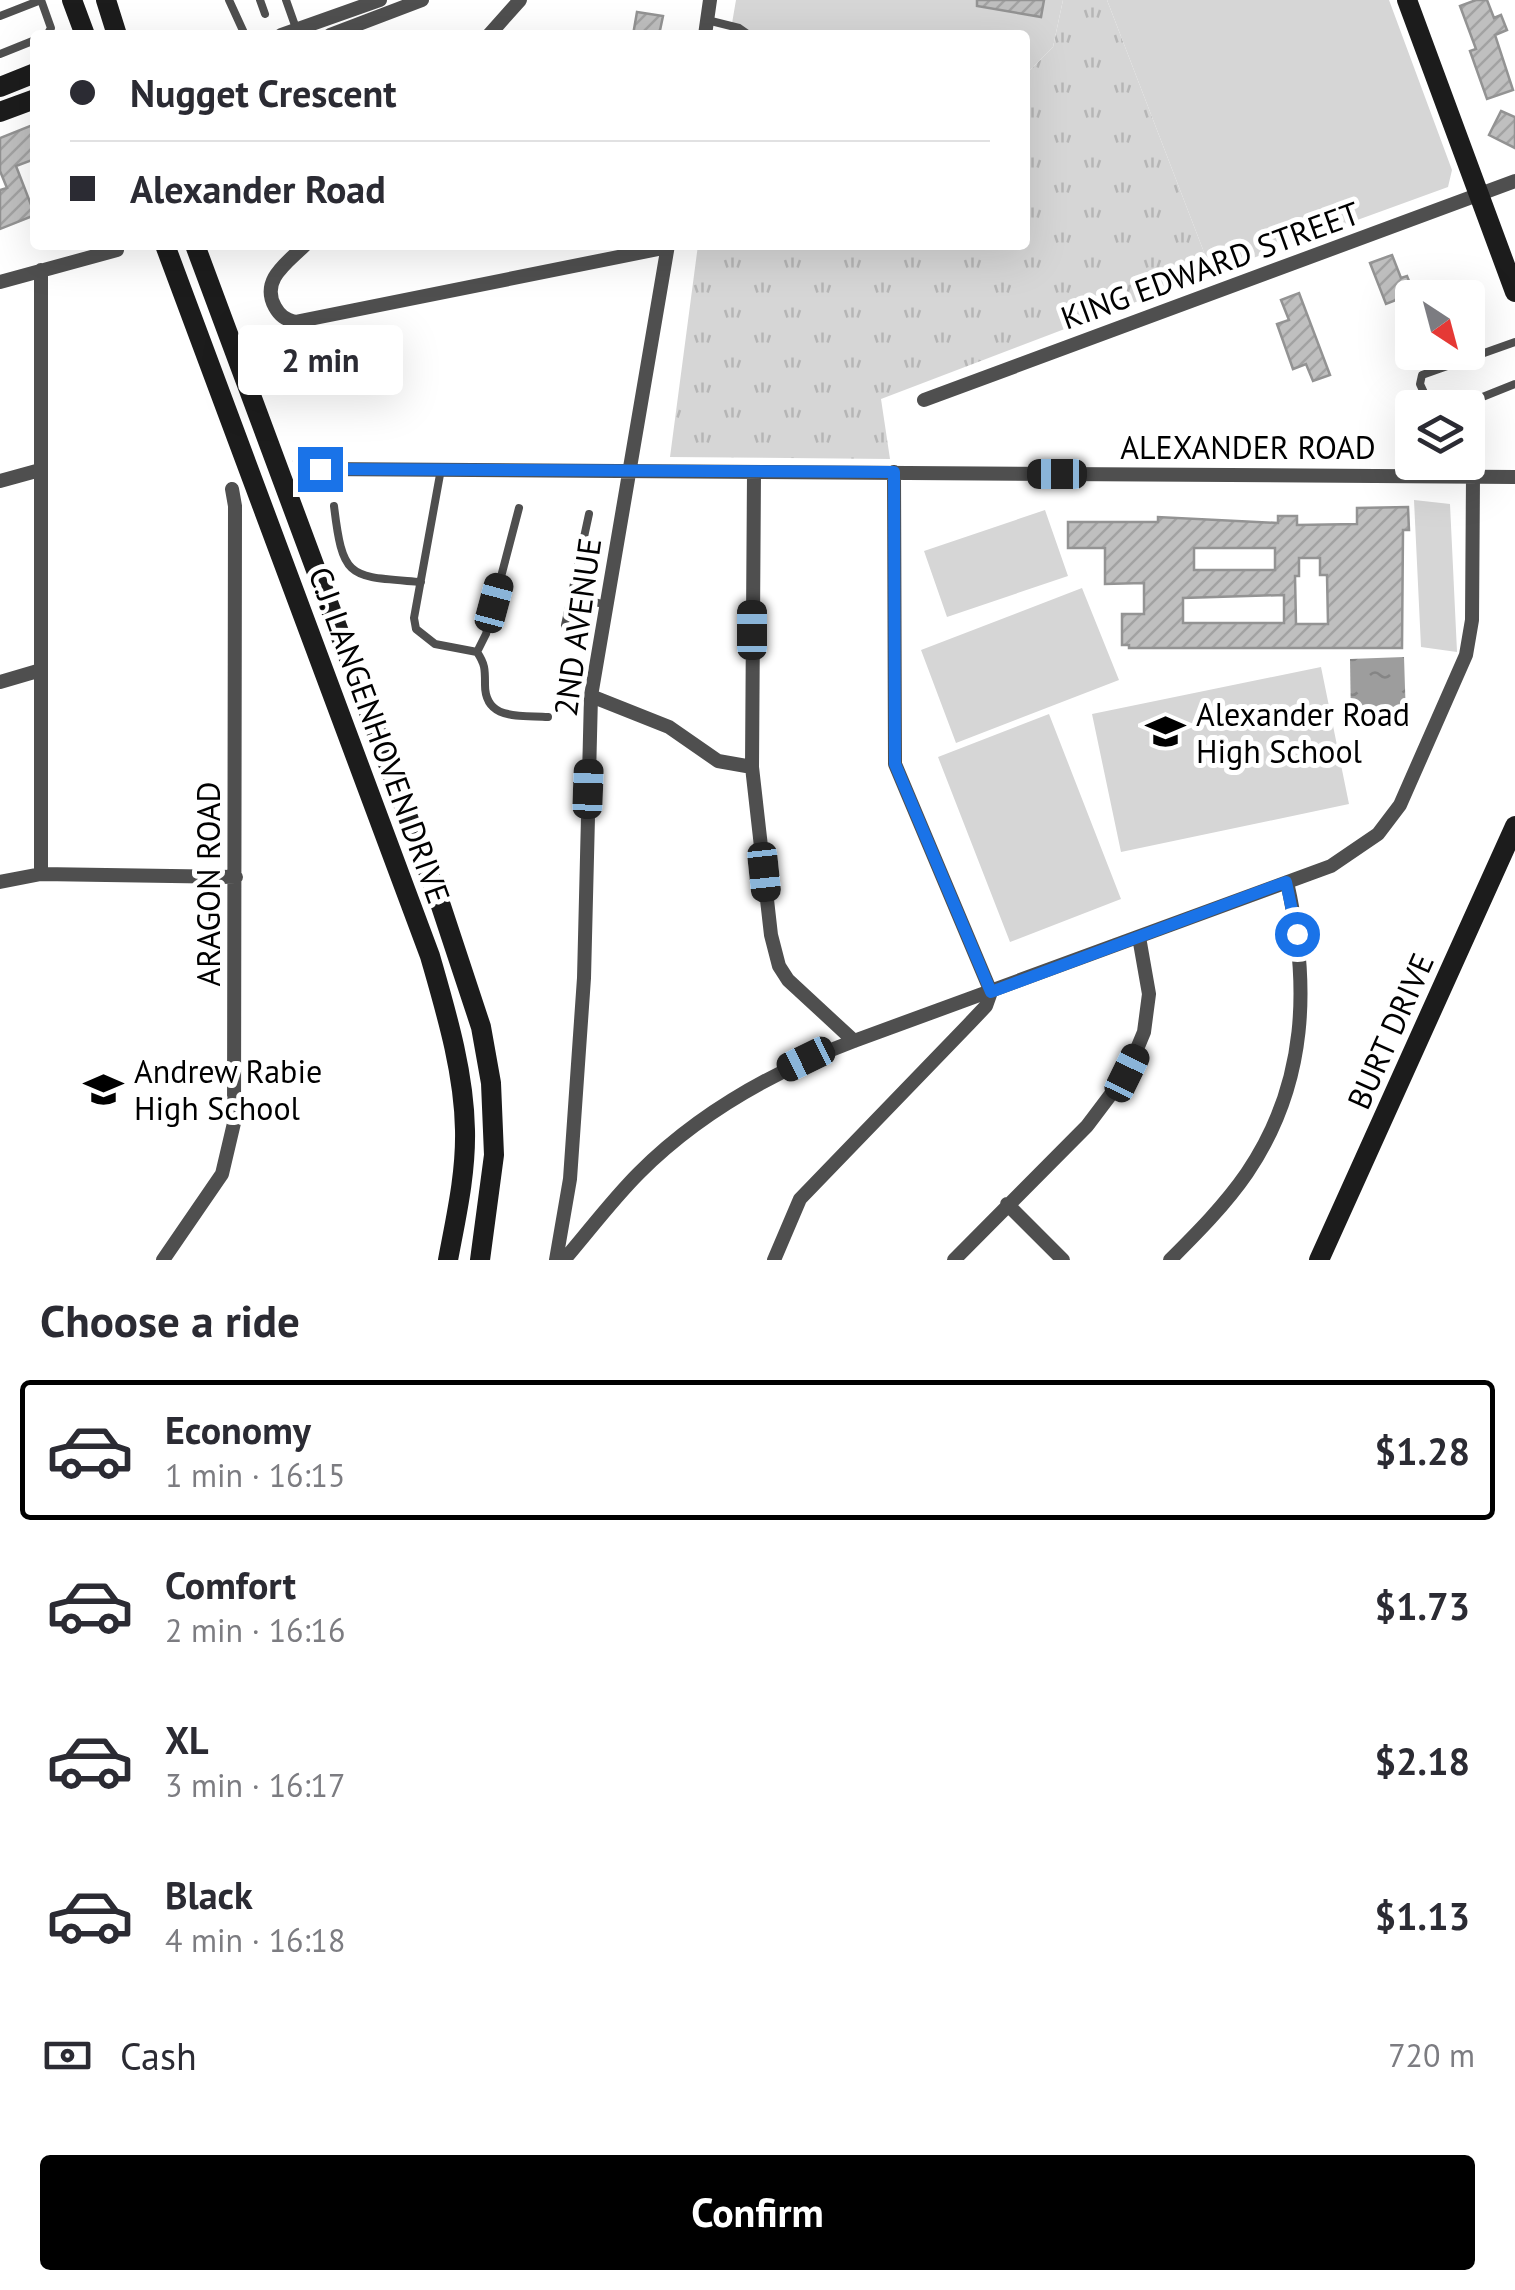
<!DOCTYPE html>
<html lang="en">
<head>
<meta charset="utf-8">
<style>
  :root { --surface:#fff; --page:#f7f7f7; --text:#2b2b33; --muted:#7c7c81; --line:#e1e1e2; --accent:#000 }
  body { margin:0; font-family:"PT Sans",sans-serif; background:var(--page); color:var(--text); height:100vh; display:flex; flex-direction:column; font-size:38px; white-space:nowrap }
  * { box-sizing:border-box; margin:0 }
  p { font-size:32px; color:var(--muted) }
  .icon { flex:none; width:55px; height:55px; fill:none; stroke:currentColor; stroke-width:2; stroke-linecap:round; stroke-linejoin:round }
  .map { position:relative; height:1260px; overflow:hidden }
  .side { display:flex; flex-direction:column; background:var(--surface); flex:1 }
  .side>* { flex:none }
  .hud { position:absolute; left:30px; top:30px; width:1000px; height:220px; border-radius:10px; box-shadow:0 10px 40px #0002; display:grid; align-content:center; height:220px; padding:0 40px; background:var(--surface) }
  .needle { width:65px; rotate:144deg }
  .buttons { position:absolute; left:1395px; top:280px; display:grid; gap:20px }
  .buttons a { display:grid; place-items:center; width:90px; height:90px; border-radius:10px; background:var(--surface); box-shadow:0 10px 40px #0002; font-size:50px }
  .end { position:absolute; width:45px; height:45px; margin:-22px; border:12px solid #1a73e8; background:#fff; box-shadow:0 0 0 5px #fff }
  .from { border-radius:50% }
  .bubble { position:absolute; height:70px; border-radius:10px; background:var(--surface); box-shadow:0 10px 40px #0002; font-size:32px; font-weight:800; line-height:70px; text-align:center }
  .car { position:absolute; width:30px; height:60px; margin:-30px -15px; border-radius:12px; box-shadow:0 0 8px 2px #0007; background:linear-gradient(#222 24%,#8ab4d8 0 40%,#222 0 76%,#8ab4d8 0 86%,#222 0) }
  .hud b { display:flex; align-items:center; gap:35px; height:95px; font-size:38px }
  .hud b+b { border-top:2px solid var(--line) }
  .hud i { width:25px; height:25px; background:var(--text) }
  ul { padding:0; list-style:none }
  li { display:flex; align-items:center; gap:30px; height:140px; margin:0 20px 15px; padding:0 20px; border:5px solid transparent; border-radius:10px }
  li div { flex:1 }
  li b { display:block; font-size:38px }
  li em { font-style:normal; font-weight:800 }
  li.on { border-color:var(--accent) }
  li>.icon { width:90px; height:90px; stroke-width:1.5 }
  h2 { padding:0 40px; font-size:45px; line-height:120px }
  .pay { display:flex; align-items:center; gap:25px; height:110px; padding:0 40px; font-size:38px }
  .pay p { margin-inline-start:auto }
  .action { display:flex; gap:20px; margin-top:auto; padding:20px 40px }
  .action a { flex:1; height:115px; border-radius:10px; background:var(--accent); color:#fff; font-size:40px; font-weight:800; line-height:115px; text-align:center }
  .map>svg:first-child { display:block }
</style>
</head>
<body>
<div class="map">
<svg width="1515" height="1260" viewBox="0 0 1515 1260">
  <defs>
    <pattern id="grass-tufts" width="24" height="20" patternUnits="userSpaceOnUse" patternTransform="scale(2.5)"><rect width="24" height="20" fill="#d6d6d6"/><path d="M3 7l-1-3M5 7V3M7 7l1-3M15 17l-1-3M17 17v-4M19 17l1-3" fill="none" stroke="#b6b6b6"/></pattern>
    <pattern id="water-ripples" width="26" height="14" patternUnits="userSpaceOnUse" patternTransform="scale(2.5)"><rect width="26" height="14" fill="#9d9d9d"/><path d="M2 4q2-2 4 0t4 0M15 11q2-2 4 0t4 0" fill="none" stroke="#858585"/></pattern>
    <pattern id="building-hatch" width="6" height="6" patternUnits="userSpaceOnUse" patternTransform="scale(2.5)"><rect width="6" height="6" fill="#bfbfbf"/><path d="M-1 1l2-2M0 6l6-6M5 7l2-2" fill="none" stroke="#a2a2a2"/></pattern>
  </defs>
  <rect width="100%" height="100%" fill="#fff"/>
  <path fill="url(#grass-tufts)" d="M 1063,0 L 1107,0 L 1212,273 L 881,399 L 890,459 L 670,457 L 698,245 L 1025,245 L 1025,75 L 1053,47 Z"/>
  <path fill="#d6d6d6" d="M 736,0 L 1063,0 L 1053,47 L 1025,75 L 1025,35 L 730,35 Z
    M 1107,0 L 1389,0 L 1452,170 L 1448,187 L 1212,273 Z
    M 1414,500 L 1450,504 L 1457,652 L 1421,647 Z
    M 1045,510 L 1068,576 L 947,617 L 924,551 Z
    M 1082,588 L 1119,680 L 956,743 L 921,650 Z
    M 1321,667 L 1349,804 L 1121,852 L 1092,714 Z
    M 1049,714 L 1121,899 L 1010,942 L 938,757 Z"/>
  <path fill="url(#water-ripples)" d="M 1404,657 L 1406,719 L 1351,721 L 1350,659 Z"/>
  <path fill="url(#building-hatch)" stroke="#939393" stroke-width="2.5" fill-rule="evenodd" d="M 977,0 L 1044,0 L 1041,17 L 977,6 Z
    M 1476,0 L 1487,0 L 1494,18 L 1501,15 L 1507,30 L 1495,35 L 1513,90 L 1487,99 L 1470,51 L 1476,49 L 1460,6 Z
    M 637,12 L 663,16 L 659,35 L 633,35 Z
    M 1501,111 L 1515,117 L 1515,148 L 1489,135 Z
    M 35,124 L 35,159 L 16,166 L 35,215 L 0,229 L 0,190 L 7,188 L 0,171 L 0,138 Z
    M 1392,255 L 1401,278 L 1407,276 L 1414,293 L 1386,304 L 1370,263 Z
    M 1299,293 L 1330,375 L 1313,381 L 1306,364 L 1293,369 L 1277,324 L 1289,320 L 1281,300 Z
    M 1408,507 L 1409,530 L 1403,530 L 1402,648 L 1129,648 L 1129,645 L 1122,645 L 1122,614 L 1144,614 L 1144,583 L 1105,584 L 1105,548 L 1068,548 L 1068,522 L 1158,522 L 1158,517 L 1278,523 L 1278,516 L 1297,516 L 1297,525 L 1357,524 L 1357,508 ZM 1194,548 L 1275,548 L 1275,570 L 1194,570 ZM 1299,558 L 1320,558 L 1320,575 L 1327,575 L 1328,624 L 1296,624 L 1295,576 L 1299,576 ZM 1284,595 L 1284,623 L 1183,623 L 1183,598 Z"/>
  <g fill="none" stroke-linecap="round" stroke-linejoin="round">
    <path stroke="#717171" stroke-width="2.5" stroke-dasharray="2.5 5" stroke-linecap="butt" d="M 293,462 L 309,459"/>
    <path stroke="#4f4f4f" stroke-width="8" d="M 229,0 L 245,35
      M 260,0 L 265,14
      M 286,0 L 297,31
      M 0,16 L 41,0 L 51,28 L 47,35
      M 707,20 L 739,28 L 749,35
      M 0,54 L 35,40
      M 1431,408 L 1420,384 L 1422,375 L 1515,342
      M 1455,408 L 1515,384
      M 441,469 L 414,618 L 416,629 L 435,644 L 477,652 C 485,664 485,669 485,683 C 484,721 519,715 548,717
      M 334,506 C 343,581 349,576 421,582
      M 573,596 L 606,605
      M 565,625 L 589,514
      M 477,652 L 486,634 L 519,508"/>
    <path stroke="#4f4f4f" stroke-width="14" d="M 281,35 L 380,0
      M 330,35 L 422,0
      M 489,35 L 520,0
      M 705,35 L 710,0
      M 305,245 C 287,263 260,280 275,307 C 280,316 285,319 295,322 L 668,247
      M 0,282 L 117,250
      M 924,400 L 1515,181
      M 320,469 L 1515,477
      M 754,473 L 752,767 L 771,935 L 779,966 L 788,980 L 854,1041
      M 0,481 L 40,470
      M 0,682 L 41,670
      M 591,696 L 669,727 L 718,761 L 752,767
      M 41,874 L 41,270
      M 0,882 L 41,874 L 236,877
      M 1007,1204 L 1063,1260
      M 163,1260 L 222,1174 L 234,1123 L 235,506 L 232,489
      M 556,1260 L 570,1179 L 584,978 L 591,696 L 668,245
      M 564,1260 C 589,1231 612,1200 639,1173 C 700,1112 774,1071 854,1041 L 1331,866 L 1378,834 L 1400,805 L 1466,655 L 1472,620 L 1473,476
      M 774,1260 L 800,1199 L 969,1024 L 986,1006 L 991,992 L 895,764 L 894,472
      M 954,1260 L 1087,1126 L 1127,1073 L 1144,1032 L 1149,994 L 1139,937
      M 1170,1260 C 1197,1233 1225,1205 1247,1173 C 1308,1083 1310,984 1287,882"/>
    <path stroke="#1c1c1c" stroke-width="20" d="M 72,0 L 85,35
      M 106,0 L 117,35
      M 1407,0 L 1515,292
      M 0,87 L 35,73
      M 0,112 L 35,99
      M 165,245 L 430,956 C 446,1012 464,1071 465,1130 C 466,1174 456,1217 448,1260
      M 195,245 L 441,906 L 481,1027 L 491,1083 L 494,1155 L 480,1260
      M 1319,1260 L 1515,826"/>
  </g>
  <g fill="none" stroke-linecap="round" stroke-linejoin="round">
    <path stroke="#1a73e8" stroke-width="12" d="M 320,469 L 894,472 L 895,764 L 991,992 L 1286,882 L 1297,934"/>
  </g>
  <defs>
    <symbol id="school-bare" viewBox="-9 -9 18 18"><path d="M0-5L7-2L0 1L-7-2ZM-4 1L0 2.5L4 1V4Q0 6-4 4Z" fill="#000" stroke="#fff" stroke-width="2.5" paint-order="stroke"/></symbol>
  </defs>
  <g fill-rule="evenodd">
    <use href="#school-bare" x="1138" y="704" width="55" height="55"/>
    <use href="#school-bare" x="76" y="1062" width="55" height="55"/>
  </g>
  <g text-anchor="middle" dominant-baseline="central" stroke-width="10" stroke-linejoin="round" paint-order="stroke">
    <g font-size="32" fill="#000" stroke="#fff">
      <text transform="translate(1210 265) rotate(-20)">KING EDWARD STREET</text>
      <text x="1248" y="447">ALEXANDER ROAD</text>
      <text transform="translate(577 627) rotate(-82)">2ND AVENUE</text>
      <text transform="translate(380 735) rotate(70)">C.J. LANGENHOVEN DRIVE</text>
      <text transform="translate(208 884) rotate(-90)">ARAGON ROAD</text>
      <text transform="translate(1390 1031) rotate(-66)">BURT DRIVE</text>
    </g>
    <g font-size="32" fill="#000" stroke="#fff" text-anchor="start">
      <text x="1196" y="714">Alexander Road<tspan x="1196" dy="37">High School</tspan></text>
      <text x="134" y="1071">Andrew Rabie<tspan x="134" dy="37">High School</tspan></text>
    </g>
  </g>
</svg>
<div class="buttons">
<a><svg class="needle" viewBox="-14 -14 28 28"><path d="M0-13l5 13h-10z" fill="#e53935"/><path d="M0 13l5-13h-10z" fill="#7c7c81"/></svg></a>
<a><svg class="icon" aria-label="layers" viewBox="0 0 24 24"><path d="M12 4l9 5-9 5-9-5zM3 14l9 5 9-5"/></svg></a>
</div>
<i class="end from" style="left:1297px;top:934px"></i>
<i class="end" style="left:320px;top:469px"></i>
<div class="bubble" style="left:238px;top:325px;width:165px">2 min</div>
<i class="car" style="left:1057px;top:474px;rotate:270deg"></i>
<i class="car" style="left:494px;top:603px;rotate:15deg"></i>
<i class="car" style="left:752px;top:630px;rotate:0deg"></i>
<i class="car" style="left:588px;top:789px;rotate:2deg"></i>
<i class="car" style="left:764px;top:872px;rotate:174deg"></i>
<i class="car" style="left:806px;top:1059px;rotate:244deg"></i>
<i class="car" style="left:1127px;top:1073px;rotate:26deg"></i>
<div class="hud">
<b><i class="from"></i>Nugget Crescent</b>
<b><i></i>Alexander Road</b>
</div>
</div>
<section class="side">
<h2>Choose a ride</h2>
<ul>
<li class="on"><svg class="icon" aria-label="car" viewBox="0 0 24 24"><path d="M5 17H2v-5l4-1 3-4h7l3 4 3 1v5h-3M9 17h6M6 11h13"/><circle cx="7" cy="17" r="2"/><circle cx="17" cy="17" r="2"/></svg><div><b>Economy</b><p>1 min · 16:15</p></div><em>$1.28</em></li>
<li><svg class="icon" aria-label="car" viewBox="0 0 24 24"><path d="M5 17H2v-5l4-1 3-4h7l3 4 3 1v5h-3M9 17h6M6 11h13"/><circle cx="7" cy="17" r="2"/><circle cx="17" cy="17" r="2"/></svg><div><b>Comfort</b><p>2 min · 16:16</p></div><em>$1.73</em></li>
<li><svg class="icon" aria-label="car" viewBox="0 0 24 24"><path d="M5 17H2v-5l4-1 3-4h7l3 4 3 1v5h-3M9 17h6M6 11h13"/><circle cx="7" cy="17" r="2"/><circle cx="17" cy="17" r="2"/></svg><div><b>XL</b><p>3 min · 16:17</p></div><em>$2.18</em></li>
<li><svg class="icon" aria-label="car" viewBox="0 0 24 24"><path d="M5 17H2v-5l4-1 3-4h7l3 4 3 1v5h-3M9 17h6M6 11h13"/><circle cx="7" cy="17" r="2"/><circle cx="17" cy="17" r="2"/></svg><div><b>Black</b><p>4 min · 16:18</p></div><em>$1.13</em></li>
</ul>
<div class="pay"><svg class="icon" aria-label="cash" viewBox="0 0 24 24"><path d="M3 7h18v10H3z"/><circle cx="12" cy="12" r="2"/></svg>Cash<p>720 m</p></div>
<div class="action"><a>Confirm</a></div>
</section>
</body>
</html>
